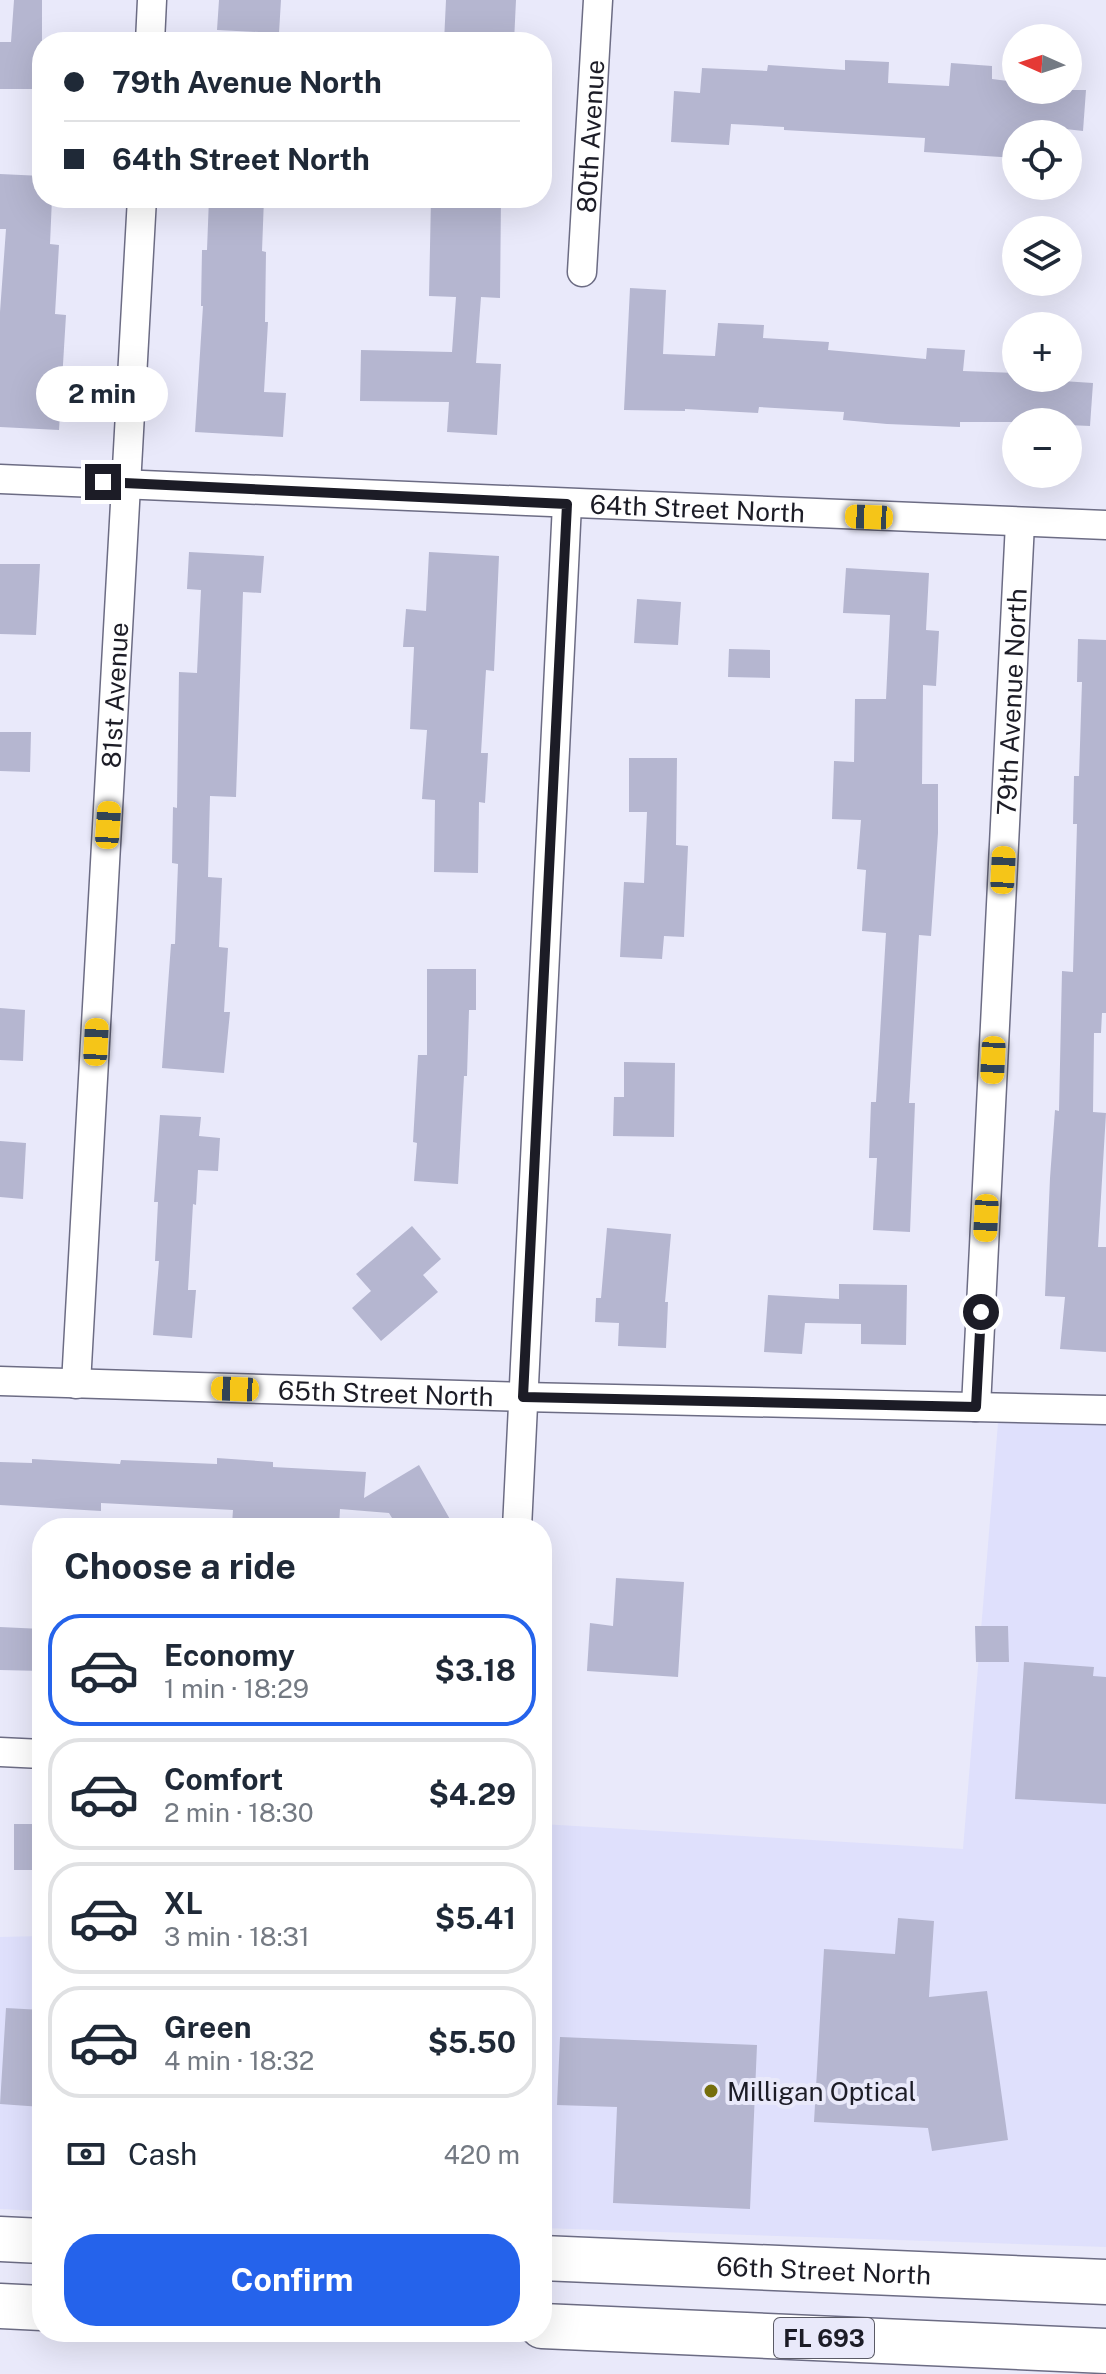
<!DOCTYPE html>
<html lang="en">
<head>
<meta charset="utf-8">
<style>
  :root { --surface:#fff; --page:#f2f2f3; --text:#1f2937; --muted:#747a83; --line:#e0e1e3; --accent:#2563eb }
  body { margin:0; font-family:"Public Sans",sans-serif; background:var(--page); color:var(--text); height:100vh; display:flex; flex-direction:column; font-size:30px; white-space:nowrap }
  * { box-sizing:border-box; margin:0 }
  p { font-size:26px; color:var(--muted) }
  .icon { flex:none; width:44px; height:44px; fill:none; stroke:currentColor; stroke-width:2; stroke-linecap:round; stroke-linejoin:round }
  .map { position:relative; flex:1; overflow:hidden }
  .sheet { position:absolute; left:32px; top:1518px; width:520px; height:824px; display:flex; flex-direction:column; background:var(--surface); border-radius:32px; box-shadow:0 8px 32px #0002 }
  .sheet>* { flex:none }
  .hud { position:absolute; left:32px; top:32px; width:520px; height:176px; border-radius:32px; box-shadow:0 8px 32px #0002; display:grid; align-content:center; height:176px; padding:0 32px; background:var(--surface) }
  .needle { width:52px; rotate:273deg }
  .tools { position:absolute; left:1002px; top:24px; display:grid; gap:16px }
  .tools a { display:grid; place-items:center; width:80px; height:80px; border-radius:50%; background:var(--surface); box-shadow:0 8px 32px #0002; font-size:40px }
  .end { position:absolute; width:36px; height:36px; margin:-18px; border:10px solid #1c1c26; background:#fff; box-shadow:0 0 0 4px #fff }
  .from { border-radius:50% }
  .bubble { position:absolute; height:56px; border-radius:28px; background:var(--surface); box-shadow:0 8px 32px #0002; font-size:26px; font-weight:700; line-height:56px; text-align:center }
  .car { position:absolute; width:24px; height:48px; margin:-24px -12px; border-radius:10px; box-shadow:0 0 6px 2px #0007; background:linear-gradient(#f5c518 24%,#345 0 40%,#f5c518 0 76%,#345 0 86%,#f5c518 0) }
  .hud b { display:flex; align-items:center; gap:28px; height:76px; font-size:30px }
  .hud b+b { border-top:2px solid var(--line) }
  .hud i { width:20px; height:20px; background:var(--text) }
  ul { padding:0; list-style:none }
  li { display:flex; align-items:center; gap:24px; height:112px; margin:0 16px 12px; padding:0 16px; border:4px solid var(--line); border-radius:32px }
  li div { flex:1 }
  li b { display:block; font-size:30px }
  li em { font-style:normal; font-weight:700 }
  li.on { border-color:var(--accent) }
  li>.icon { width:72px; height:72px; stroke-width:1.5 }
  h2 { padding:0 32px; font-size:36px; line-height:96px }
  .pay { display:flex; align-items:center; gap:20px; height:88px; padding:0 32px; font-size:30px }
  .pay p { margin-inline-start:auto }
  .cta { display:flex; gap:16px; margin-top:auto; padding:16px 32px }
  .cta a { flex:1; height:92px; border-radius:32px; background:var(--accent); color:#fff; font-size:32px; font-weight:700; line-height:92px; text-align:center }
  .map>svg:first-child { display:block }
</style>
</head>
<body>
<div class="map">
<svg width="1106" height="2374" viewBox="0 0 1106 2374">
  <rect width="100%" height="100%" fill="#e9e9fa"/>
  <path fill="#dfe0fc" d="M 998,1423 L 1106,1425 L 1106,2247 L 542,2228 L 542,1824 L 963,1849 Z
    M 42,1936 L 42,2211 L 0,2209 L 0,1937 Z"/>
  <path fill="#b5b6d0" d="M 14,0 L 42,0 L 42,89 L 0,89 L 0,42 L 11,42 Z
    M 219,0 L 281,0 L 279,33 L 217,30 Z
    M 446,0 L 516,0 L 514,42 L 444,42 Z
    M 845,60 L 889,62 L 888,83 L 949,86 L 951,63 L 992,66 L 992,79 L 1016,82 L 1016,90 L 1086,90 L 1083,131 L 1057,128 L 1057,134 L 1016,134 L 1016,158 L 924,152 L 925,138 L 784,130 L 784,127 L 731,124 L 729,145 L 671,142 L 674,91 L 700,93 L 702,68 L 767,71 L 768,65 L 845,70 Z
    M 0,174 L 42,176 L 42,198 L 52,198 L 50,244 L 59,245 L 55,314 L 66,315 L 59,430 L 0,427 L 0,312 L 6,229 L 0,229 Z
    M 209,198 L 264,198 L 262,251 L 266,252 L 265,322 L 268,322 L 264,392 L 286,393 L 283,437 L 195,432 L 203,306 L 201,306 L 202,250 L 207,250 Z
    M 431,198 L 501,198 L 500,298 L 481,297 L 476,363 L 501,364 L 497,435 L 447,432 L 449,402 L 360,401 L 361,350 L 452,352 L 456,297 L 429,296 Z
    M 630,288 L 666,290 L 663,354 L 715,356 L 718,323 L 764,325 L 763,338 L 829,342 L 828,350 L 926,359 L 927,348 L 965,350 L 963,371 L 1016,373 L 1016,378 L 1093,383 L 1090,426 L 1068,425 L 1068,422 L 960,422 L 960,427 L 887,424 L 843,420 L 844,412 L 759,407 L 758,413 L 685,409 L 685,411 L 624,410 Z
    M 189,552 L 264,556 L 261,593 L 243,592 L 236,797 L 210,796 L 208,877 L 222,878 L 219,947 L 228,948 L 224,1012 L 230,1012 L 224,1073 L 162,1068 L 171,944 L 175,944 L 178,864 L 172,863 L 173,807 L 177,808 L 179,672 L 197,673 L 201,590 L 187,589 Z
    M 429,552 L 499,556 L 494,671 L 486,670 L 481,753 L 488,753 L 485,803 L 479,802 L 478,873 L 434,872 L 435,800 L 422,799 L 427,730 L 410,729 L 414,647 L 403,647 L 406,609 L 426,611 Z
    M 0,564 L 40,564 L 36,635 L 0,634 Z
    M 846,568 L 929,573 L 926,630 L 939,631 L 936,686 L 923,685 L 922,784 L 938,784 L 938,833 L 931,936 L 919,935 L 909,1103 L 915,1103 L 910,1232 L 873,1230 L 877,1158 L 869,1158 L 871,1102 L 876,1102 L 886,933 L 862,931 L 866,870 L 857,869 L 861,820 L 832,819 L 834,761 L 854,762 L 855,699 L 886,699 L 890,615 L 843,613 Z
    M 637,599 L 681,602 L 678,645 L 634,643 Z
    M 1078,639 L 1106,640 L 1106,1013 L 1102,1013 L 1101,1033 L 1094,1033 L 1093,1112 L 1106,1113 L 1098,1247 L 1106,1247 L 1106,1352 L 1060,1349 L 1065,1297 L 1045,1296 L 1050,1178 L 1055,1110 L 1059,1111 L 1062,971 L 1073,972 L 1077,824 L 1073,824 L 1074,776 L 1079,776 L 1082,682 L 1077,682 Z
    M 729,649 L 770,650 L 770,678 L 728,677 Z
    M 0,732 L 31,732 L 30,772 L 0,771 Z
    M 629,758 L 677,758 L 676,845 L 688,846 L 684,937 L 664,936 L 662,959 L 620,957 L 624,882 L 644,883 L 647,812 L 629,812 Z
    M 427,969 L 476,969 L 476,1010 L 469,1010 L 467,1076 L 464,1076 L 458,1184 L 414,1181 L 417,1143 L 413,1142 L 418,1055 L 427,1055 Z
    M 0,1008 L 25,1010 L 23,1061 L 0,1060 Z
    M 624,1062 L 675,1063 L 674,1137 L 613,1136 L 614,1097 L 624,1097 Z
    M 160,1115 L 201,1117 L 199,1136 L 220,1138 L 218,1171 L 198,1170 L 196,1205 L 193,1204 L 188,1290 L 196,1290 L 192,1338 L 153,1335 L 159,1261 L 155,1261 L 158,1202 L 154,1202 Z
    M 0,1141 L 26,1143 L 23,1199 L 0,1197 Z
    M 412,1226 L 441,1259 L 423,1275 L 438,1292 L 381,1341 L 352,1308 L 371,1291 L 356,1274 Z
    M 607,1228 L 671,1234 L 665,1302 L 668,1302 L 666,1348 L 618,1346 L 619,1323 L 595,1322 L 596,1298 L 601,1298 Z
    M 839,1284 L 907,1285 L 906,1345 L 861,1344 L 861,1324 L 805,1323 L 802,1354 L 764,1352 L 768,1295 L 839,1299 Z
    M 217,1458 L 273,1462 L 273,1467 L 366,1472 L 364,1498 L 419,1465 L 455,1528 L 398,1528 L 389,1513 L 340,1509 L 339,1527 L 270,1523 L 270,1526 L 232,1524 L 233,1510 L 101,1503 L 101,1511 L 0,1505 L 0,1462 L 32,1463 L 32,1459 L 120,1464 L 121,1460 L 217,1464 Z
    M 616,1578 L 684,1582 L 678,1677 L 587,1671 L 590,1623 L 613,1626 Z
    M 975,1626 L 1008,1626 L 1009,1662 L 976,1662 Z
    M 0,1627 L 42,1629 L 42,1671 L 0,1670 Z
    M 1024,1662 L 1094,1667 L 1093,1676 L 1106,1677 L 1106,1804 L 1015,1799 Z
    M 14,1824 L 42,1824 L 42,1870 L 14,1870 Z
    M 898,1918 L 934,1921 L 929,1997 L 987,1991 L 1008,2140 L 932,2151 L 928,2128 L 814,2122 L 824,1949 L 895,1954 Z
    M 6,2008 L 42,2010 L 42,2107 L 0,2104 Z
    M 560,2037 L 757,2045 L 750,2209 L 613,2203 L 617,2107 L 557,2105 Z"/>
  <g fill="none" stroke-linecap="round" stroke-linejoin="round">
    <defs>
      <g id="minor">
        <path d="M 150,42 L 152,0"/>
        <path id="s1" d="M 582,272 L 598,0"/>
        <path id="s2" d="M 0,479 L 1106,525"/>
        <path id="s3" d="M 0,1381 L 523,1397 L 1106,1410"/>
        <path id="s4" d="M 76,1384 L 142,198"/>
        <path id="s5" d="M 976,1407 L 1020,523"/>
        <path d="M 517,1528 L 567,504"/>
        <path d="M 0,1752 L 42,1754"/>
      </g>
      <g id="primary">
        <path d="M 0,2239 L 42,2241"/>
        <path id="s6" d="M 542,2258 L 1106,2282"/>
        <path d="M 0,2306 L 42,2308"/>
        <path d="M 542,2326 L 1106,2351"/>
      </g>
    </defs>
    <use href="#minor" stroke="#6c6c84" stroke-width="31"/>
    <use href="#primary" stroke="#6c6c84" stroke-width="47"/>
    <use href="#minor" stroke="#fff" stroke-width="28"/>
    <use href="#primary" stroke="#fff" stroke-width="44"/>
  </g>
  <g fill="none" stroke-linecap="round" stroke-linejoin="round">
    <path stroke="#1c1c26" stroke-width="10" d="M 103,482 L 567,504 L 523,1397 L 976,1407 L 981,1312"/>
  </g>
  <circle fill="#756e0c" stroke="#e9e9fa" stroke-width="3" cx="711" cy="2091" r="8"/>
  <g text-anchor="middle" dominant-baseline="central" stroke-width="8" stroke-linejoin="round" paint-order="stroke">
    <rect fill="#e9e9fa" stroke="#5a5a66" stroke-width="2" x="774" y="2318" width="100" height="40" rx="6"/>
    <g font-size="24" font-weight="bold" fill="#1c1c26">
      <text x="824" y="2338">FL 693</text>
    </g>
    <g font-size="26" fill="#1c1c26" stroke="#e9e9fa">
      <text stroke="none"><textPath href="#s1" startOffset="136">80th Avenue</textPath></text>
      <text stroke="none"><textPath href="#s2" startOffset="698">64th Street North</textPath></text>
      <text stroke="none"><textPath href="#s4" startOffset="690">81st Avenue</textPath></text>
      <text stroke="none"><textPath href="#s5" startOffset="706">79th Avenue North</textPath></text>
      <text stroke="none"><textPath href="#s3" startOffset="386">65th Street North</textPath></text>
      <text stroke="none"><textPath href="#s6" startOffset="282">66th Street North</textPath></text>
    </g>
    <g font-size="26" fill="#1c1c26" stroke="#e9e9fa" text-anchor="start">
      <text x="727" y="2091">Milligan Optical</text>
    </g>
  </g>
</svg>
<div class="tools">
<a><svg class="needle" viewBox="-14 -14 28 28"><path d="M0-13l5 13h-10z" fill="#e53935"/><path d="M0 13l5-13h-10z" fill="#747a83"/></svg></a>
<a><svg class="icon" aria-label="locate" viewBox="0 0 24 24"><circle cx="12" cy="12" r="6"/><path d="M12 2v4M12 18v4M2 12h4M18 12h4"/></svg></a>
<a><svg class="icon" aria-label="layers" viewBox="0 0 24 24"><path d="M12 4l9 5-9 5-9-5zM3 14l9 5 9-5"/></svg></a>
<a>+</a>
<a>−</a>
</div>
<i class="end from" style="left:981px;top:1312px"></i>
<i class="end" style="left:103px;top:482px"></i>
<div class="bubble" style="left:36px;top:366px;width:132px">2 min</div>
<i class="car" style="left:869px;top:517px;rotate:272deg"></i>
<i class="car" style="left:108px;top:825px;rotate:4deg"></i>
<i class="car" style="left:1003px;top:870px;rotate:3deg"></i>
<i class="car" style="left:96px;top:1042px;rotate:3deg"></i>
<i class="car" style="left:993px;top:1060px;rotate:183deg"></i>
<i class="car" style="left:986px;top:1218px;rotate:183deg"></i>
<i class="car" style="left:235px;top:1389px;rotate:272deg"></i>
<div class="hud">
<b><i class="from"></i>79th Avenue North</b>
<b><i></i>64th Street North</b>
</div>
<section class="sheet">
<h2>Choose a ride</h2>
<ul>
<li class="on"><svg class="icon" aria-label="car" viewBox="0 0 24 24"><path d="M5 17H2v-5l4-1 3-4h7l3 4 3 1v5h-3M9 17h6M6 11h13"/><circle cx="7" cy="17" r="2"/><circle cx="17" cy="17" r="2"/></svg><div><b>Economy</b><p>1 min · 18:29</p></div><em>$3.18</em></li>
<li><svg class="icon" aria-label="car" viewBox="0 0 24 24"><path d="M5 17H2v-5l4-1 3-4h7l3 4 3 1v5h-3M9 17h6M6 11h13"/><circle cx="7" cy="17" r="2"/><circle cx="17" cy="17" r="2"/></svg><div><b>Comfort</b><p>2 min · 18:30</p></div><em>$4.29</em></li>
<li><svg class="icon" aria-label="car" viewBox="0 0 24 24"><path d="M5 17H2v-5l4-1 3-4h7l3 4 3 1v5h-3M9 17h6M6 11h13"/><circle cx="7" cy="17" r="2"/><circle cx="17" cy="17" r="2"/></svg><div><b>XL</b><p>3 min · 18:31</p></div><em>$5.41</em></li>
<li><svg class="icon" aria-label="car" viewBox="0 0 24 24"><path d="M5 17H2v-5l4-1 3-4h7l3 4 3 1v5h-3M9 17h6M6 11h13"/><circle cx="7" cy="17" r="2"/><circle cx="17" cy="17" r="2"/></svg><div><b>Green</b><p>4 min · 18:32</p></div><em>$5.50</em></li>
</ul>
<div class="pay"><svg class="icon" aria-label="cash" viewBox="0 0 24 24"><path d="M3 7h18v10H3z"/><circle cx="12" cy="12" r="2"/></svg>Cash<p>420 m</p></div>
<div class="cta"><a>Confirm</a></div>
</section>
</div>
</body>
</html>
